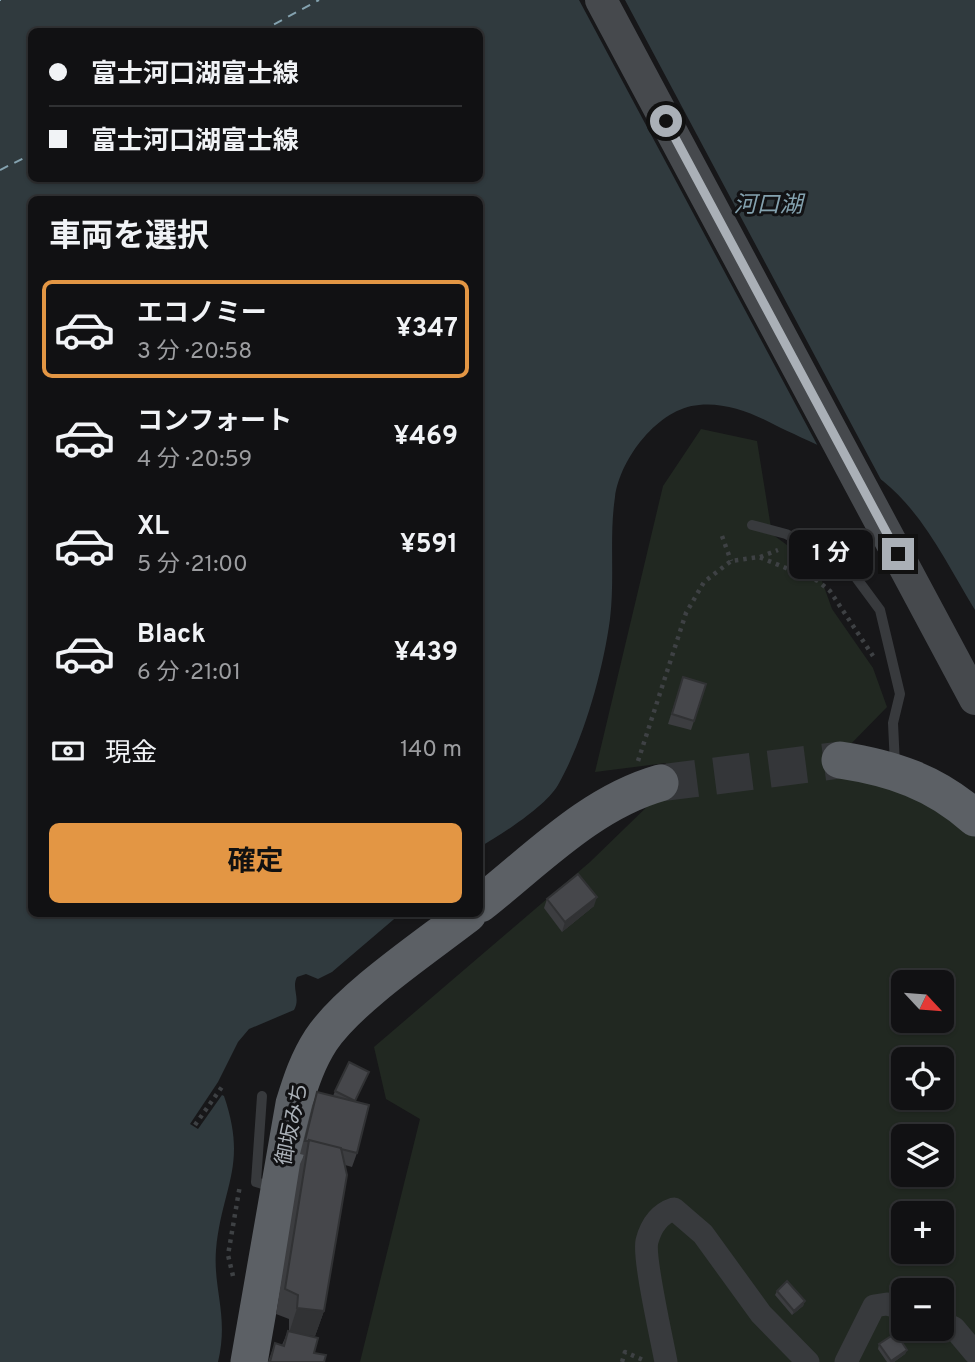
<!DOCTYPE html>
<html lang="ja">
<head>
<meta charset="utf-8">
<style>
  :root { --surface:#111113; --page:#1e1f21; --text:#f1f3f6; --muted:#9c9da0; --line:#303133; --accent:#e39644 }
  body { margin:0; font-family:Overpass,"Noto Sans JP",sans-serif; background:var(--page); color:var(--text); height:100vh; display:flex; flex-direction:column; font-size:26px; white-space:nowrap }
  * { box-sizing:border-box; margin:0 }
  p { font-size:23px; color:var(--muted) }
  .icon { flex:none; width:38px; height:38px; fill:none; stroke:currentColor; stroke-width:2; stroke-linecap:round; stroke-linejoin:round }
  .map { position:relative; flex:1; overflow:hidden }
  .drawer { position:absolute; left:28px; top:196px; width:455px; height:721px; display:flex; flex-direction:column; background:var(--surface); border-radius:10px; box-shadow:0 2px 5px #0004,0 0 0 2px var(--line) }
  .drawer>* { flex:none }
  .banner { position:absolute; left:28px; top:28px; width:455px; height:154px; border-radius:10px; box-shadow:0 2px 5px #0004,0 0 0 2px var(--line); display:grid; align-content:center; height:154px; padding:0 21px; background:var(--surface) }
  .needle { width:46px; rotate:116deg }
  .controls { position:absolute; left:891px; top:970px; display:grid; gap:14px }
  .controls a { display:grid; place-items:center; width:63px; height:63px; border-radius:10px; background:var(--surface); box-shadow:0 2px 5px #0004,0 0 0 2px var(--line); font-size:35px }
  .end { position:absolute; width:32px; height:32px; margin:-16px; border:9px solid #aab0b7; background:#111; box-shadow:0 0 0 4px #111 }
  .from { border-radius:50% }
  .bubble { position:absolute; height:49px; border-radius:10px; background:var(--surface); box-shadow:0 2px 5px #0004,0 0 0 2px var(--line); font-size:23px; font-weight:700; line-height:49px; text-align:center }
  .banner b { display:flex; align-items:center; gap:24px; height:66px; font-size:26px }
  .banner b+b { border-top:2px solid var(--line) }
  .banner i { width:18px; height:18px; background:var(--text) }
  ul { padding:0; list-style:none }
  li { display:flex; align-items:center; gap:21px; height:98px; margin:0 14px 10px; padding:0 7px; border:4px solid transparent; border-radius:10px }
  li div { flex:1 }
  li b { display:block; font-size:26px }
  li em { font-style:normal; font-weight:700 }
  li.selected { border-color:var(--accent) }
  li>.icon { width:63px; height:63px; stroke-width:1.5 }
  h2 { padding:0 21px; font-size:32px; line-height:84px }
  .pay { display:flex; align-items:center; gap:18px; height:77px; padding:0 21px; font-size:26px }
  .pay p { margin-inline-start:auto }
  .primary-button { display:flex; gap:14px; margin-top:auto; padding:14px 21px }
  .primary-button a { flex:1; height:80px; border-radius:10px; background:var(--accent); color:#111; font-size:28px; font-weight:700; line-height:80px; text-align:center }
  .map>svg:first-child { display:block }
</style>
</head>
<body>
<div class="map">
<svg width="975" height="1362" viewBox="0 0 975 1362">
  <rect width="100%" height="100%" fill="#171719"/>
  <path fill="#212821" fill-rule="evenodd" d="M 701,429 L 757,441 L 772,534 L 817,567 L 832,609 L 873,668 L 887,707 L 846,749 L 975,830 L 975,1362 L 360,1362 L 420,1119 L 386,1099 L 374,1047 L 590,862 L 657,797 L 666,763 L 595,772 L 663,486 ZM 903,982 L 942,982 L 942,1020 L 903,1020 ZM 903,1059 L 942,1059 L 942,1097 L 903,1097 ZM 903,1136 L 942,1136 L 942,1174 L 903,1174 ZM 903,1213 L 942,1213 L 942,1251 L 903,1251 ZM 903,1290 L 942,1290 L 942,1328 L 903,1328 Z"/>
  <path fill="#303a3e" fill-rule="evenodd" d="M 0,0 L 975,0 L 975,610 C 948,566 924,514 883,481 C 859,462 805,440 775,425 C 753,413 724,402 699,405 C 658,408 620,459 615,497 C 609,537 615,578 610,619 C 603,671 584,739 558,785 C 545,807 502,834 480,847 L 480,200 L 32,200 L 32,914 L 400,914 L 332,972 L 318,979 L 306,974 L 297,977 C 291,988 301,998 294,1010 L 249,1029 L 238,1042 L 218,1082 L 190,1124 L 198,1129 L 222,1095 L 224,1096 C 248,1166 222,1186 216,1250 C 213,1290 229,1316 218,1362 L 0,1362 ZM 32,32 L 480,32 L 480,178 L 32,178 Z"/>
  <path fill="#171719" d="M 579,0 L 625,0 L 887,491 L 880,483 L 821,452 Z"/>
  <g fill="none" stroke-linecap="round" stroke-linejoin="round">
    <path stroke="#84a2af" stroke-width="2" stroke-dasharray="9 7" stroke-linecap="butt" d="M 0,0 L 1,0
      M 260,32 L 319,0
      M 0,170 L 32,154"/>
    <path stroke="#343639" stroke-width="37" stroke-dasharray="37 18" stroke-linecap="butt" d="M 660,783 L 840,760"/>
    <path stroke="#3e4144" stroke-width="4.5" stroke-dasharray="3.5 5" stroke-linecap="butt" d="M 722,536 L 731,561
      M 760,557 L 778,550
      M 638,761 L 686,613 L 704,582 L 731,561 L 759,557 L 818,581 L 830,591 L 873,656
      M 195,1125 L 224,1084
      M 233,1276 L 228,1255 L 240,1185
      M 622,1362 L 625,1352 L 643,1360"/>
    <path stroke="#383a3d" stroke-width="10" d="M 752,525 L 786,534 L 846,564 L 880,610 L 900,694 L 893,723 L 895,765
      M 262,1096 L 256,1182 L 275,1188"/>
    <path stroke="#383a3d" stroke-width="23" d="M 942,1322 L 954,1328 L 975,1353
      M 666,1362 C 662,1340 643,1257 647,1241 C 651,1226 659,1214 674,1209 L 703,1234 L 761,1314 L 808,1362
      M 846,1362 L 874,1306 L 887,1304 L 903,1308"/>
    <path stroke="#5c6065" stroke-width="37" d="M 840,760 C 892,768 935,782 975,818
      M 480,904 C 536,860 590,803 660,783
      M 249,1362 L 294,1104 C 301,1081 308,1060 321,1040 C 349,998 427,946 468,914"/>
    <path stroke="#46494d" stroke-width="32" d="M 601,0 L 975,699"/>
  </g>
  <path fill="#3c3d40" d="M 680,686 L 694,721 L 691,730 L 668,724 Z
    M 547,899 L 594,906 L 562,932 L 544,908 Z
    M 369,1072 L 355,1102 L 357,1153 L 352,1167 L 345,1165 L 324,1311 L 315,1336 L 303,1334 L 314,1353 L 324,1362 L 268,1362 L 275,1343 L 282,1345 L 288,1331 L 289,1331 L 289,1319 L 276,1314 L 300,1164 L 304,1155 L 300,1154 L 312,1106 L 317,1092 L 333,1096 L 335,1091 Z
    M 777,1291 L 805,1301 L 803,1306 L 792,1315 L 775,1295 Z
    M 879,1344 L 907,1350 L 905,1354 L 894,1362 L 887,1362 L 878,1349 Z"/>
  <path fill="#313234" d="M 597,897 L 594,906 L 562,932 L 565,922 Z
    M 805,1301 L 803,1306 L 792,1315 L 794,1311 Z
    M 297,1308 L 324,1311 L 315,1336 L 289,1333 Z
    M 907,1350 L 905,1354 L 894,1362 L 890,1362 Z"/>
  <path fill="#46474b" stroke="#313234" stroke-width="2" d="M 683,677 L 706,684 L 694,721 L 672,714 Z
    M 578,874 L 597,897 L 565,922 L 547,899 Z
    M 349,1062 L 369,1072 L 355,1101 L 335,1091 Z
    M 317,1092 L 369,1105 L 357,1153 L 341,1149 L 341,1148 L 309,1140 L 309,1141 L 305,1141 Z
    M 309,1140 L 341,1148 L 347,1175 L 324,1311 L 297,1308 L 298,1295 L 285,1289 Z
    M 787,1281 L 805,1301 L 794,1311 L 777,1291 Z
    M 288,1331 L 318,1338 L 314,1353 L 326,1355 L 324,1362 L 270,1362 L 275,1343 L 284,1346 Z
    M 896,1333 L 907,1350 L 891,1361 L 879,1344 Z"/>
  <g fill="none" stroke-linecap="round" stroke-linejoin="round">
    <path stroke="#aab0b7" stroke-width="9" d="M 666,121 L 898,554"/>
  </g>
  <g text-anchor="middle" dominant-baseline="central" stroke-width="6" stroke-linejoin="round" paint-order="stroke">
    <g font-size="21" fill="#aab0b7" stroke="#121214">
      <text transform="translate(293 1124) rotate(-78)">御坂みち</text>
    </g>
    <g font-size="23" font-style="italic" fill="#84a2af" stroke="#121214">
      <text x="768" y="206">河口湖</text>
    </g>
  </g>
</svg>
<div class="controls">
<a><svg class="needle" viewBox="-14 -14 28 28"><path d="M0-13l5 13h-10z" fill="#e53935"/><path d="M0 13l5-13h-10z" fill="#9c9da0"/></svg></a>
<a><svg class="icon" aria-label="locate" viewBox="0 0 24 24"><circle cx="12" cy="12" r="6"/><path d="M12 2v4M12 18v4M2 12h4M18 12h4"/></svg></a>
<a><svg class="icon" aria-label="layers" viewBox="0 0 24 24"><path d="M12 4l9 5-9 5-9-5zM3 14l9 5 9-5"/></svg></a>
<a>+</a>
<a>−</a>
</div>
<i class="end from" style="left:666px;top:121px"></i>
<i class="end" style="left:898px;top:554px"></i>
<div class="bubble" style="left:789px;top:530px;width:84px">1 分</div>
<div class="banner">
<b><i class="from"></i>富士河口湖富士線</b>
<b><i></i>富士河口湖富士線</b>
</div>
<section class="drawer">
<h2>車両を選択</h2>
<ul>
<li class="selected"><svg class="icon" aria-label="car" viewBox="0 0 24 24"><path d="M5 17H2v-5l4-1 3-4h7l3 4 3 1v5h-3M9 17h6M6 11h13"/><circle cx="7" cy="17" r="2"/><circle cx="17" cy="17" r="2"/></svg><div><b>エコノミー</b><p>3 分 · 20:58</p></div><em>¥347</em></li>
<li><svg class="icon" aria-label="car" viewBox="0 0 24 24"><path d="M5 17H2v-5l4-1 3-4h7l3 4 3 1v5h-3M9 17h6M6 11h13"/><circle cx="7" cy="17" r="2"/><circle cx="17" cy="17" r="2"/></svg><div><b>コンフォート</b><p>4 分 · 20:59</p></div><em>¥469</em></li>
<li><svg class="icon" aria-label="car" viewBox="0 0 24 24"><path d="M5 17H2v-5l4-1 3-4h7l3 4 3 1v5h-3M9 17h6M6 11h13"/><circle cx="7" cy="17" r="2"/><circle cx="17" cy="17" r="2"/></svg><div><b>XL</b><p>5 分 · 21:00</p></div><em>¥591</em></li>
<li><svg class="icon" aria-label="car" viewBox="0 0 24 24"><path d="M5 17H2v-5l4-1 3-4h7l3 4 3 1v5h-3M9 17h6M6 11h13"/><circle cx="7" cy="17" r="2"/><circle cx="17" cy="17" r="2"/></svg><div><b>Black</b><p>6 分 · 21:01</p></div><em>¥439</em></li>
</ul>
<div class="pay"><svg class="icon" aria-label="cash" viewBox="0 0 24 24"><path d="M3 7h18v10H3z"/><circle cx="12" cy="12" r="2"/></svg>現金<p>140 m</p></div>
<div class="primary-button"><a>確定</a></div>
</section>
</div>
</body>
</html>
